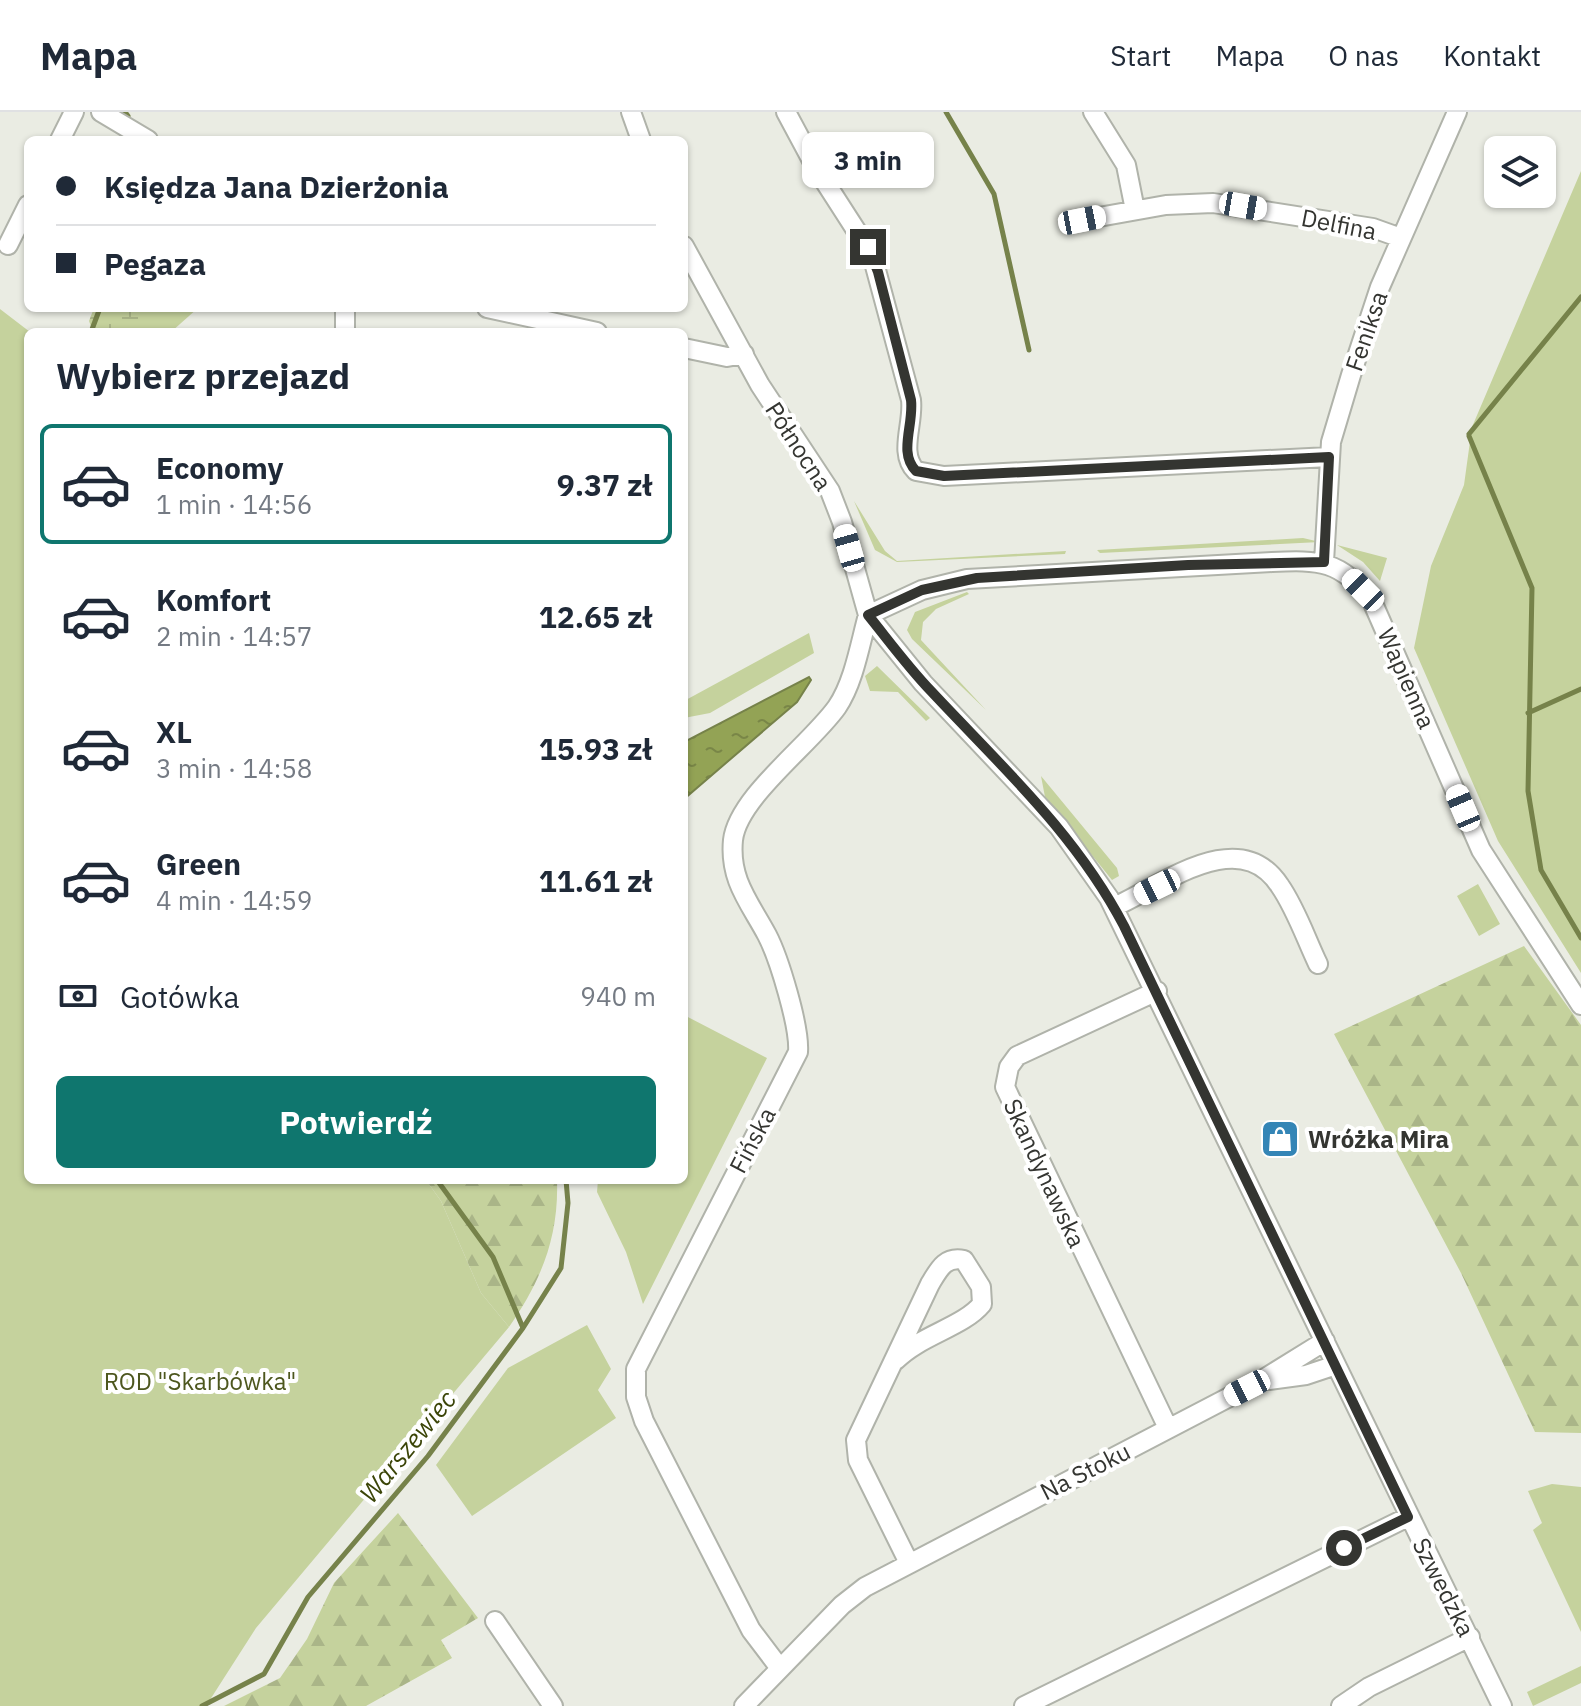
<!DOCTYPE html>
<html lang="pl">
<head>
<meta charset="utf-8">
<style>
  :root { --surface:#fff; --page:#f2f2f3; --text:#1f2937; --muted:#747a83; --line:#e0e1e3; --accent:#0f766e }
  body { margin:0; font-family:"IBM Plex Sans",sans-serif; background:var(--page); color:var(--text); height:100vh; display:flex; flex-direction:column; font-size:30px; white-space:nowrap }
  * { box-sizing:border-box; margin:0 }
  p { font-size:26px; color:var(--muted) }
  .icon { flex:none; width:44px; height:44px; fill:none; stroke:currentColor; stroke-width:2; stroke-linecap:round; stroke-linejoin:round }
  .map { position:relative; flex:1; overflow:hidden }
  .panel { position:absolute; left:24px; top:216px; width:664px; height:856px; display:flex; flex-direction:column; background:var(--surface); border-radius:12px; box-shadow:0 2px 6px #0004 }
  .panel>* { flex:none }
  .banner { position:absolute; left:24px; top:24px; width:664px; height:176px; border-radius:12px; box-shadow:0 2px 6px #0004; display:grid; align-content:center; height:176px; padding:0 32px; background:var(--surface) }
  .tools { position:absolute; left:1484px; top:24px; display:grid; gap:16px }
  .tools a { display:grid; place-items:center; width:72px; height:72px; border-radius:12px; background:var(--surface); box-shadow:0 2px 6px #0004; font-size:40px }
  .end { position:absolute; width:36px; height:36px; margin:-18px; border:10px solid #343531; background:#fff; box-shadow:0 0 0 4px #fff }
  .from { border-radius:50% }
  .bubble { position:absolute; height:56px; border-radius:12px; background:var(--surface); box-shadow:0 2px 6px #0004; font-size:26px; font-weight:700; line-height:56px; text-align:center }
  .car { position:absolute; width:24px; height:48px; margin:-24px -12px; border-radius:10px; box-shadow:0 0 6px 2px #0007; background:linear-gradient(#fff 24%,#345 0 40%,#fff 0 76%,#345 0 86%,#fff 0) }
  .banner b { display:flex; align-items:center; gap:28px; height:76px; font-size:30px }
  .banner b+b { border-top:2px solid var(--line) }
  .banner i { width:20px; height:20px; background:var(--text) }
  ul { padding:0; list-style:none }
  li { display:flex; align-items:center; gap:24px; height:120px; margin:0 16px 12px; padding:0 16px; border:4px solid transparent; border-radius:12px }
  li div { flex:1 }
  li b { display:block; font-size:30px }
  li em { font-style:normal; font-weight:700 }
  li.on { border-color:var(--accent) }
  li>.icon { width:72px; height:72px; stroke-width:1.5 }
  h2 { padding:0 32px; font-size:36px; line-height:96px }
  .pay { display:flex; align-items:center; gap:20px; height:88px; padding:0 32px; font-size:30px }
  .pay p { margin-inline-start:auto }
  .button { display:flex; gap:16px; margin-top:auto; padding:16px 32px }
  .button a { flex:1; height:92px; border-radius:12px; background:var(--accent); color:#fff; font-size:32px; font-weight:700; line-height:92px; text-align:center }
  header { display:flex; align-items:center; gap:48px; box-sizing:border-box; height:112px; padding:0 40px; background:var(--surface); border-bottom:2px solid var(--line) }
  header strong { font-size:38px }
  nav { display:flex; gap:44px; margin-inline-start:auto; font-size:28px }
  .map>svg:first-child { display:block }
</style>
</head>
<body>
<header>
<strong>Mapa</strong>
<nav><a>Start</a><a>Mapa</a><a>O nas</a><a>Kontakt</a></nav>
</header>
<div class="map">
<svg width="1581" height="1594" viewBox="0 0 1581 1594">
  <defs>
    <pattern id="forest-firs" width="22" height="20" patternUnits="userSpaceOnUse" patternTransform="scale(2)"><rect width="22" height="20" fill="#c5d29d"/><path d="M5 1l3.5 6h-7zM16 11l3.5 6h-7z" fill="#aab588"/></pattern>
    <pattern id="wetland-marsh" width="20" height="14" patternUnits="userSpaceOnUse" patternTransform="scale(2)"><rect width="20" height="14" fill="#c5d29d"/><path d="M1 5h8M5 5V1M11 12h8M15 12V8" fill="none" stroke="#aab588"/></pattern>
    <pattern id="water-ripples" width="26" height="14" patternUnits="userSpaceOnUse" patternTransform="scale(2)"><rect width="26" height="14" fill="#93a355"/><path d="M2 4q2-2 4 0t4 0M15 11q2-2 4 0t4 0" fill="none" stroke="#798647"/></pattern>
  </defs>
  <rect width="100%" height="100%" fill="#eaece3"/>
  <path fill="#c5d29d" d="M 1581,59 L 1581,861 L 1498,729 L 1414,536 L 1431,454 L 1464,373 L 1472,315 Z
    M 106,196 L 198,196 L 171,220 L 96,220 Z
    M 0,197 L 30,220 L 28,1068 L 426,1068 L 441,1089 L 481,1181 L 509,1215 L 256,1516 L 206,1594 L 0,1594 Z
    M 854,389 L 885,439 L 897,449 L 1066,439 L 1065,442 L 897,450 L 875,438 Z
    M 1303,426 L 1320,430 L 1100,441 L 1097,438 Z
    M 1337,433 L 1387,446 L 1380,469 L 1363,450 Z
    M 967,480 L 969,482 L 936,497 L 923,510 L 921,528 L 986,598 L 912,527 L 907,518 L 915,500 Z
    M 809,521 L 814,541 L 710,601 L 684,606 L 684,589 Z
    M 877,554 L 930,606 L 926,609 L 898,580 L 870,579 L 865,564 Z
    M 1041,664 L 1117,756 L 1119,764 L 1112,768 L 1045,685 Z
    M 1478,772 L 1500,812 L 1479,824 L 1457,784 Z
    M 684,903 L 767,946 L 643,1192 L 626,1140 L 597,1080 L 598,1068 L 684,1068 Z
    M 587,1213 L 611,1257 L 598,1278 L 616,1306 L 472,1404 L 436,1353 L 508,1256 Z
    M 1552,1372 L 1581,1375 L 1581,1520 L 1533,1418 L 1542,1411 L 1528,1379 Z
    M 1581,1554 L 1581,1571 L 1533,1594 L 1527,1580 Z"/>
  <path fill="url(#forest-firs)" d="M 1524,834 L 1581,913 L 1581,1321 L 1535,1320 L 1461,1161 L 1334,922 Z
    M 426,1068 L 557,1068 C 559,1125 541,1169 509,1215 L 481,1181 L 441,1089 Z
    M 398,1401 L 478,1506 L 441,1528 L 452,1546 L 366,1594 L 224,1594 L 280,1566 L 307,1527 L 334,1471 Z"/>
  <path fill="url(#wetland-marsh)" d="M 94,196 L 161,196 C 137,223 127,220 93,220 L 89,209 Z"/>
  <path fill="url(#water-ripples)" stroke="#76824a" stroke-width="2" d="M 809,565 L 811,568 L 797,590 L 684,687 L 684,630 Z"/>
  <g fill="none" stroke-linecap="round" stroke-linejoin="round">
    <path stroke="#76824a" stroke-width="5" d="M 125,0 L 128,4
      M 946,0 L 994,82 L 1029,238
      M 91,220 L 100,196
      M 1469,322 L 1581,185
      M 1469,324 L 1532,476 L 1528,679 L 1541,758 L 1581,826
      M 1528,601 L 1581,577
      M 523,1216 L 561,1156 L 568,1091 L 566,1068
      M 202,1594 L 264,1562 L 308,1485 L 428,1344 L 523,1216 L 493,1145 L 437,1068"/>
    <defs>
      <path id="street" d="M 101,0 L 148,28
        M 631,0 L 641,28
        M 786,0 L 816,56 L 872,143 L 911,288 C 914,312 898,341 916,359 L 944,364 L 1329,345
        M 1093,0 L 1126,53 L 1135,98
        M 60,28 L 74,0
        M 1082,108 L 1166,93 L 1213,91 L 1373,116 L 1401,126
        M 8,133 L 28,93
        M 684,134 L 760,273 L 830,379 L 842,410 L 868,503 L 923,571 L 1059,715 L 1109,786 L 1502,1594
        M 345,196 L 345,220
        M 487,196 L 597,220
        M 684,236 L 727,245 L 744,242
        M 1324,450 L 1331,330 L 1351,263 L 1380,175 L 1457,0
        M 868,503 L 922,478 L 967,467 L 1272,450 C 1319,448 1341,448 1372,489 L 1481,738 L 1581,893
        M 1114,795 C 1162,774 1239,711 1280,774 C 1296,797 1306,827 1318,852
        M 1157,879 L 1017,944 L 1009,955 L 1005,975 L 1168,1316
        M 896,1248 C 921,1223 963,1215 982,1192 L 981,1175 L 964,1148 C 945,1144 939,1157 930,1172 L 856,1328 L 858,1348 L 909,1451
        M 1269,1268 L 1306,1263 L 1336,1253
        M 495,1509 L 553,1594
        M 779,1555 L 751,1518 L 644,1309 L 636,1285 L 636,1257 L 798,940 C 800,915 779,846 767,823 C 750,791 729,768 733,728 C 738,685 811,632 837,595 C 854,570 860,532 868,503
        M 744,1594 L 842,1493 L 865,1475 L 1262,1268 L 1325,1229
        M 1024,1594 L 1408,1405
        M 1341,1594 L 1369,1575 L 1470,1525"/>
    </defs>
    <use href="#street" stroke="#b0b3aa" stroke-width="22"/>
    <use href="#street" stroke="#fff" stroke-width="18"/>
  </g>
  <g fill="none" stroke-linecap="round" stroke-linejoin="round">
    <path stroke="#343531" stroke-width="10" d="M 868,135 L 878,160 L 911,288 C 914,313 898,341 916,359 L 944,364 L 1329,345 L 1324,450 L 1188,453 L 977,466 L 922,478 L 868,503 C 889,529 908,555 931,579 C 1001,654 1076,722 1124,814 L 1408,1405 L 1344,1436"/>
  </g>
  <defs>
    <symbol id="shop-square" viewBox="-11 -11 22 22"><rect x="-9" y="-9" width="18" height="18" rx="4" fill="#3485b6" stroke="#fff"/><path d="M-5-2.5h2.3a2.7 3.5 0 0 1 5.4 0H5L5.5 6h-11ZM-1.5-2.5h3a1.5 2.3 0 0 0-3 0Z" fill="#fff"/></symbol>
  </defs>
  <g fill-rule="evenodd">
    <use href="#shop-square" x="1258" y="1005" width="44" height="44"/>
  </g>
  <g text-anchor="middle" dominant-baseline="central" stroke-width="8" stroke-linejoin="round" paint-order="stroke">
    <g font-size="24" fill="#343531" stroke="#fff">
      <text transform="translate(1339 112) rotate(11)">Delfina</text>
      <text transform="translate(1366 219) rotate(-71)">Feniksa</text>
      <text transform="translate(799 334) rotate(57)">Północna</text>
      <text transform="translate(1407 566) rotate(66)">Wapienna</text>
      <text transform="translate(752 1028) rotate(-62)">Fińska</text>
      <text transform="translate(1045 1061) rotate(65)">Skandynawska</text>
      <text transform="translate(1085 1359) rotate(-27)">Na Stoku</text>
      <text transform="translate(1444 1475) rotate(63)">Szwedzka</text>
    </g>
    <g font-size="24" font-weight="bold" fill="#343531" stroke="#fff" text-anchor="start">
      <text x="1308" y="1027">Wróżka Mira</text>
    </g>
    <g font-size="24" fill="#4d571e" stroke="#fff">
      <text x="200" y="1269">ROD "Skarbówka"</text>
    </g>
    <g font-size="26" font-style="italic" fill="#3b4508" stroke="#fff">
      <text transform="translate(407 1334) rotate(-51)">Warszewiec</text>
    </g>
  </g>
</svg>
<div class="tools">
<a><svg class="icon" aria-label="layers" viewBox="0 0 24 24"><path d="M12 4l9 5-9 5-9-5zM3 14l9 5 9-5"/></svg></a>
</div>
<i class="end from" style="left:1344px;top:1436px"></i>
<i class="end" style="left:868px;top:135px"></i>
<div class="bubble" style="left:802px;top:20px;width:132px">3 min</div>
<i class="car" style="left:1243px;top:94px;rotate:100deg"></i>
<i class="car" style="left:1082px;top:108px;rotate:79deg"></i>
<i class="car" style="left:849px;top:436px;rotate:344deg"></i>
<i class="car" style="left:1363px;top:478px;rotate:315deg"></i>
<i class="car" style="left:1463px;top:696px;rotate:337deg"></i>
<i class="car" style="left:1157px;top:775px;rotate:244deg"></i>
<i class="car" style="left:1247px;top:1276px;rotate:243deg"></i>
<div class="banner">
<b><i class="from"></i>Księdza Jana Dzierżonia</b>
<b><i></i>Pegaza</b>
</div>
<section class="panel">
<h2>Wybierz przejazd</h2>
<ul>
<li class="on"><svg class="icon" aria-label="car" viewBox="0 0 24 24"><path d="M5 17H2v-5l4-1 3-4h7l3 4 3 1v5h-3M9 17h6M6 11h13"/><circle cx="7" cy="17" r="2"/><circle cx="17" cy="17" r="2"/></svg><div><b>Economy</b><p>1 min · 14:56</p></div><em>9.37 zł</em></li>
<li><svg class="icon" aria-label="car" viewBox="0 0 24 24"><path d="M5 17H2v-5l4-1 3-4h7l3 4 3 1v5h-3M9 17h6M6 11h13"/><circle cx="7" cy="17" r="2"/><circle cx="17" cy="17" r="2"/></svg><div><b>Komfort</b><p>2 min · 14:57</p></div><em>12.65 zł</em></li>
<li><svg class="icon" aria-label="car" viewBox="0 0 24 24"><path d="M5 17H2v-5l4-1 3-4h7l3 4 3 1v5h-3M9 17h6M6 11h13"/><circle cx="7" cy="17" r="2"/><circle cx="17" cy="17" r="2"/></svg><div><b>XL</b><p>3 min · 14:58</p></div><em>15.93 zł</em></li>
<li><svg class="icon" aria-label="car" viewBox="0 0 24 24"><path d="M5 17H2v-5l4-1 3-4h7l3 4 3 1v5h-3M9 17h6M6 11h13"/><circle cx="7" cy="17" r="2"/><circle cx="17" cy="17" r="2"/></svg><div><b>Green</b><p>4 min · 14:59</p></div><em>11.61 zł</em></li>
</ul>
<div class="pay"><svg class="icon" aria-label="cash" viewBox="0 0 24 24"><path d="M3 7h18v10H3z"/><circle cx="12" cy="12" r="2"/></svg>Gotówka<p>940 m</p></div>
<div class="button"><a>Potwierdź</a></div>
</section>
</div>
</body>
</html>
